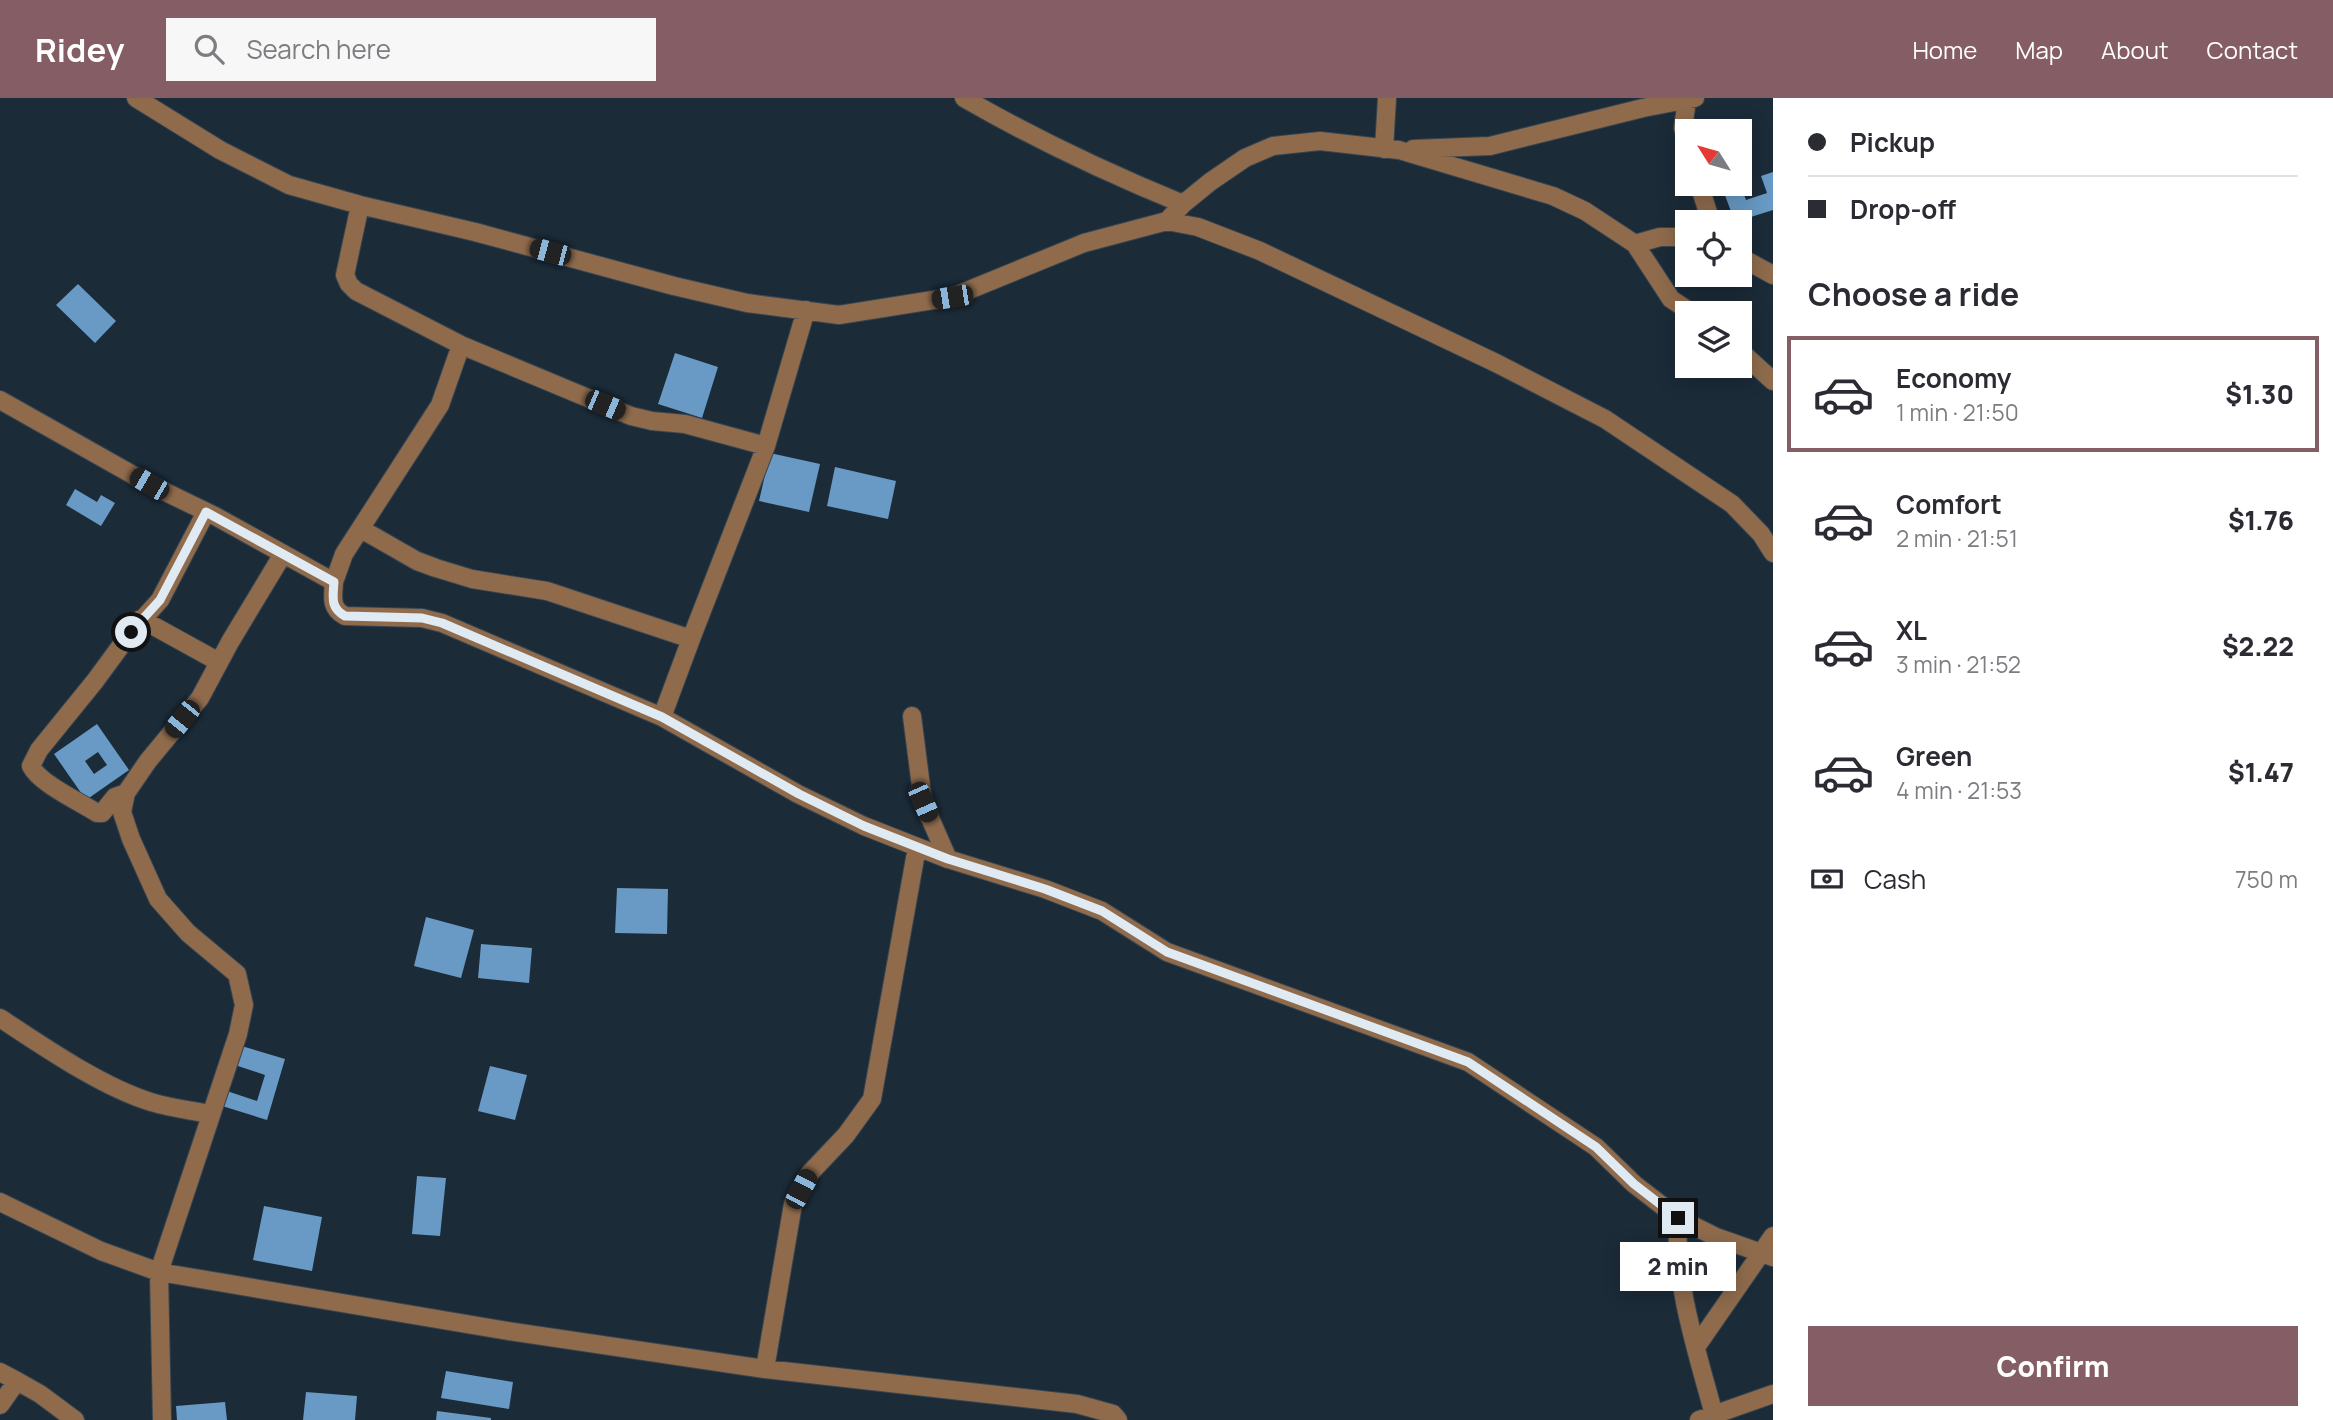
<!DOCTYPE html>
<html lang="en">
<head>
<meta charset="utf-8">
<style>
  :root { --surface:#fff; --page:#f7f7f7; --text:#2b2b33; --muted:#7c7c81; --line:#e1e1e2; --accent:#855d64 }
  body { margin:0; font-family:Manrope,sans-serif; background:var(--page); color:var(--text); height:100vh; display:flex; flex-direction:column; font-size:26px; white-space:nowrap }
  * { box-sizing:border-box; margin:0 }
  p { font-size:23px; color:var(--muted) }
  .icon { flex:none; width:38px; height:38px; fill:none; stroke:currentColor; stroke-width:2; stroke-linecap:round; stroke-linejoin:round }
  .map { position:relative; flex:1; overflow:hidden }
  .details { display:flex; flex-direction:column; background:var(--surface); width:560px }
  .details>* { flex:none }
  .hud { display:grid; align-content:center; height:154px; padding:0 35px; background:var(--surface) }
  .needle { width:46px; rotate:307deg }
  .buttons { position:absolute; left:1675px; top:21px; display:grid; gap:14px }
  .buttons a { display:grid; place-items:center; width:77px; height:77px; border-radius:0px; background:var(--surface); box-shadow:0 4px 18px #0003; font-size:35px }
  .end { position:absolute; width:32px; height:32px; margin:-16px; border:9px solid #e0eaf3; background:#111; box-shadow:0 0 0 4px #111 }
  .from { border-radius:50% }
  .bubble { position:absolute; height:49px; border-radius:0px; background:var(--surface); box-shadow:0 4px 18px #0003; font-size:23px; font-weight:800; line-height:49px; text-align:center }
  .car { position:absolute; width:21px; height:42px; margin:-21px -10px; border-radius:9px; box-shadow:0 0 5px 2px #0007; background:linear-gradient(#222 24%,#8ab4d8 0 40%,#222 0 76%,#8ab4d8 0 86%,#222 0) }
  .hud b { display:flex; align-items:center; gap:24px; height:66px; font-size:26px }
  .hud b+b { border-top:2px solid var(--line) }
  .hud i { width:18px; height:18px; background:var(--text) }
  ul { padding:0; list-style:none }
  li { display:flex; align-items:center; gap:21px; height:116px; margin:0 14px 10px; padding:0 21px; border:4px solid transparent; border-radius:0px }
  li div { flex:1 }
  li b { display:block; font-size:26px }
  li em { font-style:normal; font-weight:800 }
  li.selected { border-color:var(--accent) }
  li>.icon { width:63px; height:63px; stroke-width:1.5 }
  h2 { padding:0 35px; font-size:32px; line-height:84px }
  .pay { display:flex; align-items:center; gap:18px; height:77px; padding:0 35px; font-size:26px }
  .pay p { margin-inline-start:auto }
  .button { display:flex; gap:14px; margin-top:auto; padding:14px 35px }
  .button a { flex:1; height:80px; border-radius:0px; background:var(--accent); color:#fff; font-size:28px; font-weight:800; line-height:80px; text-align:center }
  header { display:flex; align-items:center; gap:42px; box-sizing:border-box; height:98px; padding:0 35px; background:var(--accent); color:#fff }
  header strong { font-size:33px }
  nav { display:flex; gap:38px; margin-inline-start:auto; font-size:24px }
  .search { width:490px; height:63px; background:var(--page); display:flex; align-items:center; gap:18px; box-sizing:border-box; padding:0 24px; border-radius:0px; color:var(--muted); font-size:26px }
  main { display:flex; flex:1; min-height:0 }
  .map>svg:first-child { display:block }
</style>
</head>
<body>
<header>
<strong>Ridey</strong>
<div class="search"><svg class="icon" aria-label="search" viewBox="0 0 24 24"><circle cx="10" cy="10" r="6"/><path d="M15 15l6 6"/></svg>Search here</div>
<nav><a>Home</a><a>Map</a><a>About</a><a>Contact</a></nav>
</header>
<main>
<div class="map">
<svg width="1773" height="1322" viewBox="0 0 1773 1322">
  <rect width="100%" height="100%" fill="#1b2b38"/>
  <path fill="#689ac5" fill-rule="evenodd" d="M 1773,74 L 1773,112 L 1735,124 L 1723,92 L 1740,86 L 1746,102 L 1767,95 L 1761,78 Z
    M 78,186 L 116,223 L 95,245 L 56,207 Z
    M 675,255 L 718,269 L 702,320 L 658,306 Z
    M 770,355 L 820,366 L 809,414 L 759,403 Z
    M 835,369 L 896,383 L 888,421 L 827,408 Z
    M 75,391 L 97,404 L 101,397 L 115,405 L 101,428 L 66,407 Z
    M 97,626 L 129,672 L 86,702 L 54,656 ZM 98,654 L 107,667 L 94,676 L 85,663 Z
    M 617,790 L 668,791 L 667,836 L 615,835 Z
    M 426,819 L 474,832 L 461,880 L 414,868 Z
    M 481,846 L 532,850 L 529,885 L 478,880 Z
    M 238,947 L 285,961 L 267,1022 L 219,1007 L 224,992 L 257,1003 L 265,977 L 232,966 Z
    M 490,968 L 527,977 L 515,1022 L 478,1013 Z
    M 417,1078 L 446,1080 L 440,1138 L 412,1136 Z
    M 264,1108 L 322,1119 L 312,1173 L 253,1162 Z
    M 446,1273 L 513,1284 L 509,1311 L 441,1300 Z
    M 306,1294 L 357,1298 L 355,1322 L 303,1322 Z
    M 225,1304 L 227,1322 L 177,1322 L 176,1308 Z
    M 437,1313 L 491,1320 L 491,1322 L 436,1322 Z"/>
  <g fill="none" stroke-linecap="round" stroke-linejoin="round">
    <defs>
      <path id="minor" d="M 136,0 L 220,52 L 289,87 L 360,107 L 475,134 L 674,188 L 747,205 L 839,217 L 952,199 L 1084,145 L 1167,123 L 1198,129 L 1260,153 L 1496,265 L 1605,321 L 1732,406 L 1761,436 L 1773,455
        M 964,0 C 1035,41 1107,75 1183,106
        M 1687,45 L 1683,30 L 1687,2
        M 1384,51 L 1387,0
        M 1413,51 L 1490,48 L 1643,10 L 1695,0
        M 1699,86 L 1711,124
        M 360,107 L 345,177 L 349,186 L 356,193 L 461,247 L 631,318 L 652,323 L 685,326 L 766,348 L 806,212
        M 1167,123 L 1183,106 L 1210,84 L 1245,60 L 1273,48 L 1320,43 L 1399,52 L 1553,98 L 1585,113 L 1635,146 L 1671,201 L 1692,215
        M 1635,146 L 1660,139 L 1687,139
        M 1740,159 L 1773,177
        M 1740,253 L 1773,283
        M 0,302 L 149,386 L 215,418 L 334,484 L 344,456 L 440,307 L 461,247
        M 361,431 L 417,463 L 436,470 L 472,481 L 547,493 L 691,541 L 766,348
        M 334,484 C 333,499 330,510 345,518 L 422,520 L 442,525 L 662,619 L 798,696 L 864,728 L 948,761 L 1045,791 L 1102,813 L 1167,854 L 1468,964 L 1596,1049 L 1634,1086 L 1678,1120 L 1716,1139 L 1773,1159
        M 141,521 L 219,564
        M 912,618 L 923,704 L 948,761
        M 662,619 L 691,541
        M 126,695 L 115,699 L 102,715 L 97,715 C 80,704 39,685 31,668 L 39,652 L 95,583 L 131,534 L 160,502 L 206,414
        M 0,920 C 44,949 102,989 151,1004 C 170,1010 190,1012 210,1016
        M 0,1104 L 101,1153 L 159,1174 L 508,1233 L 765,1271 L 1077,1306 L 1113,1316 L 1118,1322
        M 1678,1120 C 1674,1186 1697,1253 1714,1317
        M 1696,1249 L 1773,1138
        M 765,1271 L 793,1106 L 810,1075 L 846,1037 L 872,1001 L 917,749
        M 0,1274 L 17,1283
        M 0,1307 L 17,1283 L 40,1296 L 75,1322
        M 162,1322 L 159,1174 L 238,936 L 244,907 L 237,876 L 188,835 L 158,801 L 131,741 L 122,714 L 126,695 L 148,663 L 200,600 L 230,544 L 283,456
        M 1699,1322 L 1773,1296"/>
    </defs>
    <use href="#minor" stroke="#374652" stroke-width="20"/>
    <use href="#minor" stroke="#8f6b4c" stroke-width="18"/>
  </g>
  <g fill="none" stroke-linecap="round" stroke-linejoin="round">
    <path stroke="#e0eaf3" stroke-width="9" d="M 131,534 L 160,502 L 206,414 L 334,484 C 333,499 330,510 345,518 L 422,520 L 442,525 L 662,619 L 799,696 L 864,728 L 948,761 L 1045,791 L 1102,813 L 1167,854 L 1468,964 L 1596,1049 L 1634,1086 L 1678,1120"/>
  </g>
</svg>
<div class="buttons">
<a><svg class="needle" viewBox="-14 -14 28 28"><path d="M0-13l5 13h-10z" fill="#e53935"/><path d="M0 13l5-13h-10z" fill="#7c7c81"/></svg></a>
<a><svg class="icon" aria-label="locate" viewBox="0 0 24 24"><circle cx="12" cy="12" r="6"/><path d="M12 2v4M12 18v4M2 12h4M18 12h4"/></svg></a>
<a><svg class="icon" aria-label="layers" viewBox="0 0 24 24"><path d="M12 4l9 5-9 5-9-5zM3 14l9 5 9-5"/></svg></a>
</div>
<i class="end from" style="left:131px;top:534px"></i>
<i class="end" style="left:1678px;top:1120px"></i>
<div class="bubble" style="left:1620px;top:1144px;width:116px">2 min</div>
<i class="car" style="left:550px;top:154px;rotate:285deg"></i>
<i class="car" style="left:952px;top:199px;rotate:261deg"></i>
<i class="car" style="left:605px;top:307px;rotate:113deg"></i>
<i class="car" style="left:149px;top:386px;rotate:300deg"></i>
<i class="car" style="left:182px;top:621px;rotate:219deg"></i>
<i class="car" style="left:923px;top:704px;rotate:156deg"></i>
<i class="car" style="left:801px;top:1091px;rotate:28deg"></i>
</div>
<section class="details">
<div class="hud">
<b><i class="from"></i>Pickup</b>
<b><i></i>Drop-off</b>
</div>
<h2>Choose a ride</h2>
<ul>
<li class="selected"><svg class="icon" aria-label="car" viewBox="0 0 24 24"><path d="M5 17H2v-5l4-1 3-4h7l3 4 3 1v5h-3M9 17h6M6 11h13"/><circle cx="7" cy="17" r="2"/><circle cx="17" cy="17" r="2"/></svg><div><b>Economy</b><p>1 min · 21:50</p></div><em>$1.30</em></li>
<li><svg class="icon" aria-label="car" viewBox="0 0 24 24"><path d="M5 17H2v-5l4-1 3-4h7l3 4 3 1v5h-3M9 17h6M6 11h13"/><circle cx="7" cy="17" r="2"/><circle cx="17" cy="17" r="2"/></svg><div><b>Comfort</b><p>2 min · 21:51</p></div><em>$1.76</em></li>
<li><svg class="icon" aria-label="car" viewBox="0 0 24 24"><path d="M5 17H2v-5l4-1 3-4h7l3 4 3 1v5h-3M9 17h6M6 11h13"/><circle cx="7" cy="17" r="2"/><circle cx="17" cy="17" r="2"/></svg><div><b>XL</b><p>3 min · 21:52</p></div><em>$2.22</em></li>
<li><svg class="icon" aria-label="car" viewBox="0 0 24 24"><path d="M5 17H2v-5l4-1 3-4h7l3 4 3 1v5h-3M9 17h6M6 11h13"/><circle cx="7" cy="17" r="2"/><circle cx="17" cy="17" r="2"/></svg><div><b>Green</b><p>4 min · 21:53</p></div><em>$1.47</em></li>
</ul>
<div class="pay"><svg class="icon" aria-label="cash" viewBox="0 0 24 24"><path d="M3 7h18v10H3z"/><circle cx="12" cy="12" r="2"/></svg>Cash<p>750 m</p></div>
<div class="button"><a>Confirm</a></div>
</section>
</main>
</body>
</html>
